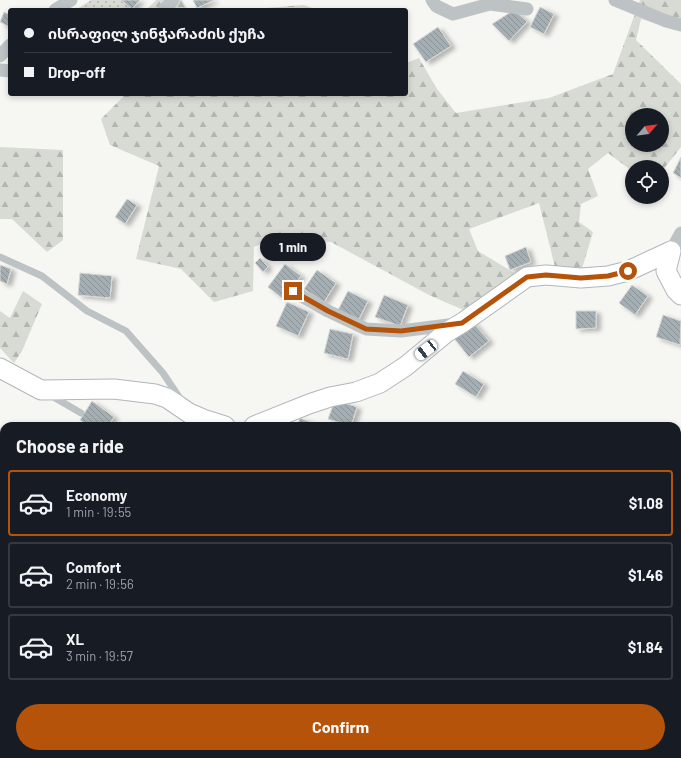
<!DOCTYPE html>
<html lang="en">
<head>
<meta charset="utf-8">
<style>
  :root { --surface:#171b24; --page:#242831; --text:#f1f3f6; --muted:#9ea1a6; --line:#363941; --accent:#b45309 }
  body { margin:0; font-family:Barlow,"Noto Sans Georgian",sans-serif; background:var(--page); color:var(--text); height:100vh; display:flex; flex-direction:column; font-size:15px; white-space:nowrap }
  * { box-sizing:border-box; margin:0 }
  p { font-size:13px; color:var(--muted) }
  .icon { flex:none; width:22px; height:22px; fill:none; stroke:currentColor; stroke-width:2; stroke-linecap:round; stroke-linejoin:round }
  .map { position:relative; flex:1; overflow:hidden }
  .sheet { position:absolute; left:0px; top:422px; width:681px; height:336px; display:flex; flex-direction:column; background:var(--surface); border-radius:12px 12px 0 0; box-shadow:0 2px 6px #0003 }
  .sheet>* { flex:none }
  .top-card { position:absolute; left:8px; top:8px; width:400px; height:88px; border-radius:4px; box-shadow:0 2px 6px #0003; display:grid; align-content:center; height:88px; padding:0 16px; background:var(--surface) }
  .needle { width:26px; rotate:62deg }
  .tools { position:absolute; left:625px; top:108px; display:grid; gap:8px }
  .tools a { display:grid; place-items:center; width:44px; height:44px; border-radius:50%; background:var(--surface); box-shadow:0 2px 6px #0003; font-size:20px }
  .end { position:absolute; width:18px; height:18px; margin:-9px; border:5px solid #b45309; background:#fff; box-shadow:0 0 0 2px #fff }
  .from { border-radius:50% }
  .bubble { position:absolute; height:28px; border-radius:14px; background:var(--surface); box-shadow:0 2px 6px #0003; font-size:13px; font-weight:700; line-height:28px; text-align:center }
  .car { position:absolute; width:12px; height:24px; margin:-12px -6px; border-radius:5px; box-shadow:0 0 3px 1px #0007; background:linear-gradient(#fff 24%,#345 0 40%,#fff 0 76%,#345 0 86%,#fff 0) }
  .top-card b { display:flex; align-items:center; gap:14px; height:38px; font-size:15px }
  .top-card b+b { border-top:1px solid var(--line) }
  .top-card i { width:10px; height:10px; background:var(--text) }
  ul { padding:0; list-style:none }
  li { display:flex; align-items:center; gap:12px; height:66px; margin:0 8px 6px; padding:0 8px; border:2px solid var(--line); border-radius:4px }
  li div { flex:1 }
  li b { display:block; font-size:15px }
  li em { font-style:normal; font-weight:700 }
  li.active { border-color:var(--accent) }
  li>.icon { width:36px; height:36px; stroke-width:1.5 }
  h2 { padding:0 16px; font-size:18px; line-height:48px }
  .primary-button { display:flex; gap:8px; margin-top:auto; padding:8px 16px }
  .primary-button a { flex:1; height:46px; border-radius:24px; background:var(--accent); color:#fff; font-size:16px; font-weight:700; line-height:46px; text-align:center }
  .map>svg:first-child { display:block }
</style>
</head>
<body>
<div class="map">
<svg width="681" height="758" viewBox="0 0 681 758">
  <defs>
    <pattern id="grass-dots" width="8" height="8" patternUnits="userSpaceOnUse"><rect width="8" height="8" fill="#d7dbd3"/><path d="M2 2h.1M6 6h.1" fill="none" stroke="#b2b6b0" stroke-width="1.8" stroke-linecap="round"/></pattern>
    <pattern id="forest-firs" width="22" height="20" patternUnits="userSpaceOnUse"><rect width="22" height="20" fill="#d7dbd3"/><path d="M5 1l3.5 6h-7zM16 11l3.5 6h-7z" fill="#b2b6b0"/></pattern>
    <pattern id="building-back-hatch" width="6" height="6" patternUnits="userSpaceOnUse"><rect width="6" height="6" fill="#a5afb3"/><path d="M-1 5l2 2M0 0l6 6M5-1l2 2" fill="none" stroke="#8a9397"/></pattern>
    <filter id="shadow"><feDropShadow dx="4.5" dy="2.5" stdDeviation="2" flood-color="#0004"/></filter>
  </defs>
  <rect width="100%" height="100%" fill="#f6f6f3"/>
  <path fill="url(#grass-dots)" d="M 91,0 L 121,0 L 133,10 L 76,10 Z"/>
  <path fill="url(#forest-firs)" fill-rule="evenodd" d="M 156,0 L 182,0 L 188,10 L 146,10 Z
    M 640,0 L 681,0 L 681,31 L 641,19 L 636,40 L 681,84 L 681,147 L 662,171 L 662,167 L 632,167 L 632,171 L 608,153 L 588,169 L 598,196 L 581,204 L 579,222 L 593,232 L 581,272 L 556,271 L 539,203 L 469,229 L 478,251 L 516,274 L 468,312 L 429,295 L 331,242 L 276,238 L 254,247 L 253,291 L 214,302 L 181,269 L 136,259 L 159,166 L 110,145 L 101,119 L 126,94 L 406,94 L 406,63 L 419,58 L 437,89 L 456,113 L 549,98 L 613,74 ZM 632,115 L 662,115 L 662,145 L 632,145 Z
    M 304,5 L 317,10 L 253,10 L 253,9 Z
    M 0,147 L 63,150 L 63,240 L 47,252 L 12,219 L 0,219 Z
    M 23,291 L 42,304 L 22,351 L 14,363 L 0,348 L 0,311 L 10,318 Z"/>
  <path fill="url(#building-back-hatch)" stroke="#d8d8d6" filter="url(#shadow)" d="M 121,0 L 140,0 L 132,9 Z
    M 193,0 L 214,0 L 197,8 Z
    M 540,7 L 554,14 L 544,34 L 530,27 Z
    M 514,10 L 527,22 L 509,41 L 492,24 Z
    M 4,12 L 10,15 L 10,27 L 0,22 Z
    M 438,27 L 451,46 L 426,62 L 413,44 Z
    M 681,157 L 681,178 L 673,173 Z
    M 127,199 L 137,205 L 125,224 L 115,217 Z
    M 526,247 L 531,262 L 510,270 L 505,256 Z
    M 260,258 L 268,267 L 263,272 L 255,263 Z
    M 285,264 L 301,276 L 283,299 L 268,287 Z
    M 0,265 L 11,269 L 7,284 L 0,281 Z
    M 317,270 L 336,283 L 324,302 L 304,289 Z
    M 80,273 L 112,276 L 110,298 L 78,295 Z
    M 632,285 L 648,296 L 635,315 L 619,303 Z
    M 348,291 L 368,301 L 358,321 L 338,310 Z
    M 384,295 L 408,305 L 400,326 L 375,317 Z
    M 287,302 L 309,312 L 298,336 L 276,326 Z
    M 576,311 L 596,311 L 596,328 L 576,329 Z
    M 663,315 L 681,321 L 680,345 L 656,337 Z
    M 472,321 L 489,341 L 469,357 L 453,337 Z
    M 330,329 L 353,334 L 348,359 L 324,353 Z
    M 463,371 L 484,384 L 476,397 L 455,384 Z
    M 335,400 L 357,407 L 351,426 L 328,419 Z
    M 92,401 L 114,417 L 108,426 L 88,426 L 80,420 Z
    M 300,418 L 317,425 L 317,426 L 297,426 Z"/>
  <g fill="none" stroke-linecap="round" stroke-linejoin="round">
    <defs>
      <path id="secondary" d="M 671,251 L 666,271 L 676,290 L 681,295
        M 0,368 L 41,390 L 114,389 L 155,394 L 167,398 L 189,413 L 203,419 L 225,426
        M 254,426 L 309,404 L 330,397 L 356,392 L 380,383 L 406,366 L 447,332 L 462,323 L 527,277 L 546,275 L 581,278 L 608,276 L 628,271 L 671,251"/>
    </defs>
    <use href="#secondary" stroke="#b0b7ba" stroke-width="21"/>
    <path stroke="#bdc3c5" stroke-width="7" d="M 0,257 L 42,276 L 87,311 L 126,331 L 163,373 L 181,400
      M 50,395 L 81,413"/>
    <path stroke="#bdc3c5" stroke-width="13" d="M 432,0 L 436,6 L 453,14 L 490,4 L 527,9
      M 615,0 L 666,21 L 681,25
      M 55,10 L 71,0
      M 164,10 L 173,0
      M 0,56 L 10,45
      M 0,70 L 10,71
      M 671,251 L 681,233
      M 293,291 L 328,311 L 366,329 L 401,331 L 456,324
      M 0,435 L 4,439
      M 0,464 L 4,463
      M 0,595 L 4,597
      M 0,646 L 4,647
      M 0,708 L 4,709
      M 21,754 L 22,758
      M 210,754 L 213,758"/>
    <use href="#secondary" stroke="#fff" stroke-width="19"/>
  </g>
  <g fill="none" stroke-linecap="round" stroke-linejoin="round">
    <path stroke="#b45309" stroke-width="5" d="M 293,291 L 328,311 L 366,329 L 401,331 L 462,323 L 527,277 L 546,275 L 581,278 L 608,276 L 628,271"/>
  </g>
</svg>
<div class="tools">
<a><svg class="needle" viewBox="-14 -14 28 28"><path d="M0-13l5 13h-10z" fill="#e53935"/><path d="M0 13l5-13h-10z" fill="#9ea1a6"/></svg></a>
<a><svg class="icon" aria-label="locate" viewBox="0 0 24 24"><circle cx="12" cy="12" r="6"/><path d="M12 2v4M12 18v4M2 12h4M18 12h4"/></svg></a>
</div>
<i class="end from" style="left:628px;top:271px"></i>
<i class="end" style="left:293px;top:291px"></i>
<div class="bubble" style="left:260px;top:233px;width:66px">1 min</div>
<i class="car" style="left:426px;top:350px;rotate:232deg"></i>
<div class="top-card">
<b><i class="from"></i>ისრაფილ ჯინჭარაძის ქუჩა</b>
<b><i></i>Drop-off</b>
</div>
<section class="sheet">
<h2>Choose a ride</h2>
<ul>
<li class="active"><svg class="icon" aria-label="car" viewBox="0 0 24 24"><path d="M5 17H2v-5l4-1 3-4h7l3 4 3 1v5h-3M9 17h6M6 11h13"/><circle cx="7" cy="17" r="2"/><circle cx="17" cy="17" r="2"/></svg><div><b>Economy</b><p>1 min · 19:55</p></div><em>$1.08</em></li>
<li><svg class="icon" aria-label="car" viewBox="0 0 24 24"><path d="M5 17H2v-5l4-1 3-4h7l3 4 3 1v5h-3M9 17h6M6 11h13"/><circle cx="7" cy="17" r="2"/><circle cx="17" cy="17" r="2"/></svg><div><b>Comfort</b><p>2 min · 19:56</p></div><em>$1.46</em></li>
<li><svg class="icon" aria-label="car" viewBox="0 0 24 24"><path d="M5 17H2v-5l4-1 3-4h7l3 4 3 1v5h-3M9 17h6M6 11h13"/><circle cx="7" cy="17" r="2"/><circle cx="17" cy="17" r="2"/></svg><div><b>XL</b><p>3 min · 19:57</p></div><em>$1.84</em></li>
</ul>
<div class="primary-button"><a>Confirm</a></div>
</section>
</div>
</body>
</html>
